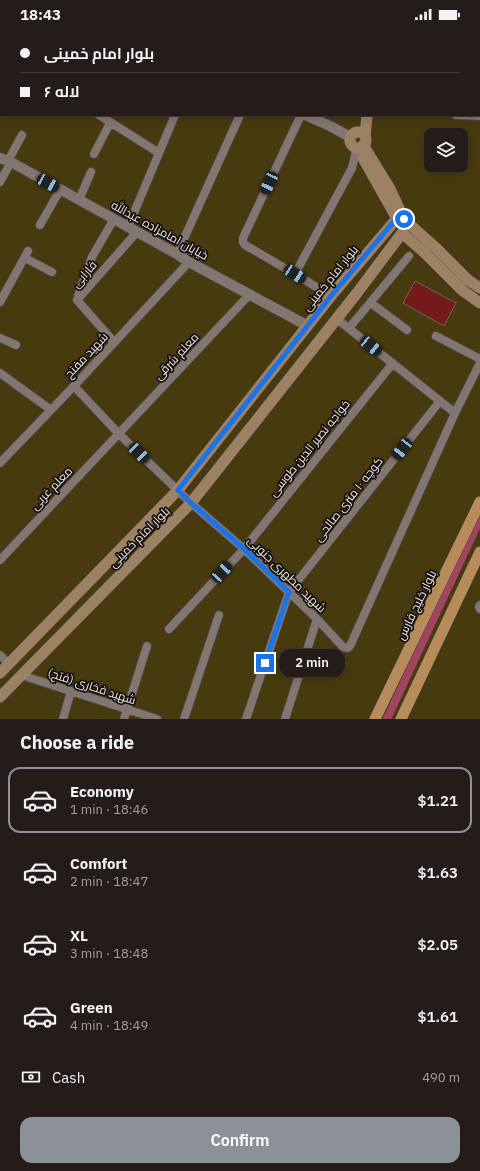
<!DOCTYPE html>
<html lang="en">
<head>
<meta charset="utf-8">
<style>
  :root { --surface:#241c19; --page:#2c2522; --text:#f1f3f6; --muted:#a3a1a2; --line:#413a38; --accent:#8c9099 }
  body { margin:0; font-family:"IBM Plex Sans",Cairo,sans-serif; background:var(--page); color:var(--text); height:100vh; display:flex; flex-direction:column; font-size:15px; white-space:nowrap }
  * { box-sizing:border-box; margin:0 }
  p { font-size:13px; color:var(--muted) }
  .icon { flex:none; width:22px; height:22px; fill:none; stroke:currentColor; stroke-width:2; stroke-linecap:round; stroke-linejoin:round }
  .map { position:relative; height:691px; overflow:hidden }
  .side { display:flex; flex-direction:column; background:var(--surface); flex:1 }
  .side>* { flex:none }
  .banner { position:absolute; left:0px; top:0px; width:480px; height:88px; box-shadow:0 2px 10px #0003,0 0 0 1px var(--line); display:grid; align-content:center; height:88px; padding:0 20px; background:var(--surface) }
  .buttons { position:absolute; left:424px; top:100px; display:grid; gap:8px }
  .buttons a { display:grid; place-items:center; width:44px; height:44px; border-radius:8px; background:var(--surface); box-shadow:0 2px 10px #0003,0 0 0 1px var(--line); font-size:20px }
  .end { position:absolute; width:18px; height:18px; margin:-9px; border:5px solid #1a73e8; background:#fff; box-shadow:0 0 0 2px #fff }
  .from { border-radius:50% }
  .bubble { position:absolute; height:28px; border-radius:12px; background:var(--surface); box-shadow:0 2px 10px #0003,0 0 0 1px var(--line); font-size:13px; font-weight:600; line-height:28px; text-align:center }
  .car { position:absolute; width:12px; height:24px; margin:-12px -6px; border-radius:5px; box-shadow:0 0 3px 1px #0007; background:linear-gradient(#222 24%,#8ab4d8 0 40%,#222 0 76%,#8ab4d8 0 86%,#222 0) }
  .banner b { display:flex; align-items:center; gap:14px; height:38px; font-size:15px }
  .banner b+b { border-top:1px solid var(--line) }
  .banner i { width:10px; height:10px; background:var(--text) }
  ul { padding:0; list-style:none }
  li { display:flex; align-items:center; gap:12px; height:66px; margin:0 8px 6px; padding:0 12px; border:2px solid transparent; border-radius:12px }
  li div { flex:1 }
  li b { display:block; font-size:15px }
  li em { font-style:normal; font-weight:600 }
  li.active { border-color:var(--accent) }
  li>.icon { width:36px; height:36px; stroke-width:1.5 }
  h2 { padding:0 20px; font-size:18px; line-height:48px }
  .pay { display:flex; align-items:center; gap:10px; height:44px; padding:0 20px; font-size:15px }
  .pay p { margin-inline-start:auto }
  .button { display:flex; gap:8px; margin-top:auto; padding:8px 20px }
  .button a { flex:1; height:46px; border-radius:12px; background:var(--accent); color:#fff; font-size:16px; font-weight:600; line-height:46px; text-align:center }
  .status { display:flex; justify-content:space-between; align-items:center; height:28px; padding:0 20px; background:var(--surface); direction:ltr }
  .status svg { height:11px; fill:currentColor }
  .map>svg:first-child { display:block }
</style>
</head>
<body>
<div class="status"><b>18:43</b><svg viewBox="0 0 49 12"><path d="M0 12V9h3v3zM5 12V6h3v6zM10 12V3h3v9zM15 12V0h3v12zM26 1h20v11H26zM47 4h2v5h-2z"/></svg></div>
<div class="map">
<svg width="480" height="691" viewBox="0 0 480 691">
  <rect width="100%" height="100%" fill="#302621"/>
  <path fill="#473a0f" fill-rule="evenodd" d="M 0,0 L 480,0 L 480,691 L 0,691 ZM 1,1 L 479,1 L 479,87 L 1,87 ZM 431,107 L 461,107 L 461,137 L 431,137 Z"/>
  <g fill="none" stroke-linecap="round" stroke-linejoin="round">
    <path stroke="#a04460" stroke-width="8" d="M 387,691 L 480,491"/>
  </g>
  <path fill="#751a1b" stroke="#6f6261" d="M 415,253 L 456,275 L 444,298 L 403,275 Z"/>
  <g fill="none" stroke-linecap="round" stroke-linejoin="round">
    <defs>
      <path id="minor" d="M 22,1 L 22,0
        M 104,1 L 105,0
        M 416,1 L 417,0
        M 0,30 L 1,30
        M 99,87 L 159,125
        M 301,87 L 243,210 L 243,214 L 245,217 L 295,246 L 331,268
        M 456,87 L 480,88
        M 94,126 L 110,95
        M 8,133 L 22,107
        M 0,154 L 11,134
        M 79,172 L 91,144
        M 40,197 L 60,162
        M 128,199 L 175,87
        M 177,226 L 240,87
        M 25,230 L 52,244
        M 295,246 L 352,140 L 357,119
        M 78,268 L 92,229 L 114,191
        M 77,272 L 137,204
        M 77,272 L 114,314
        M 0,274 L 28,223
        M 371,275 L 407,302
        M 337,291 L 455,385
        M 349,300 L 409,228
        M 436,308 L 480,331
        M 0,310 L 16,317
        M 0,345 L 51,382
        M 74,358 L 119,406 L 191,475 L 244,521 L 317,591 L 343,619 L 348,620 L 350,618 L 455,385 L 480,335
        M 0,435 L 74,358 L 189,234
        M 0,532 L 250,266
        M 480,577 L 479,579 L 480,581
        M 169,601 L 244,521 L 393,335
        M 0,627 L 9,636
        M 21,647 L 157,691
        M 63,691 L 71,663
        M 124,691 L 147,618
        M 184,691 L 219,587
        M 246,691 L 289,564 L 440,373
        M 285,691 L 317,591"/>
      <path id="tertiary" d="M 78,0 L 79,1
        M 305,87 L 330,98 L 350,109
        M 0,130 L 11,134 L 177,226 L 189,234 L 308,298"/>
      <path id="secondary" d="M 367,1 L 367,0
        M350 112a8 8 0 1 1 16 0a8 8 0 1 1-16 0Z
        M 365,109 L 367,87
        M 363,117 L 390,161 L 404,191
        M 363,130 L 395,187
        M 407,194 L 436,220 L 468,252 L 480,260
        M 0,645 L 178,462 L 331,268 L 393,195
        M 0,669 L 191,475 L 357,265 L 402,205 L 425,225 L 462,262 L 480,275"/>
      <path id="primary" d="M 375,691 L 480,474
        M 401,691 L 480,524"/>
    </defs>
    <use href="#minor" stroke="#4c433f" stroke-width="10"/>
    <use href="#tertiary" stroke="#4c433f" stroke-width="12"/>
    <use href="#secondary" stroke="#4c433f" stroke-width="12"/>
    <use href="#primary" stroke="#4c433f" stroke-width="12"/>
    <use href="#minor" stroke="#827670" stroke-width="8"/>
    <use href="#tertiary" stroke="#827670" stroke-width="10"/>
    <use href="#secondary" stroke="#9d8165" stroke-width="11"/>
    <use href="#primary" stroke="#b78c5a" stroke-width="11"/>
  </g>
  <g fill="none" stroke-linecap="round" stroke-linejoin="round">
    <path stroke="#1a73e8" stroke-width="5" d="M 265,635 L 289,564 L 244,521 L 191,475 L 178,462 L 331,268 L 395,192 L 399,190 L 404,191"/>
  </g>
  <g text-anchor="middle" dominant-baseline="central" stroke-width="3.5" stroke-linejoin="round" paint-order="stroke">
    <g font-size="12" fill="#efe8e5" stroke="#15100e">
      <text transform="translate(160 202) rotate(29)">خیابان امامزاده عبدالله</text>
      <text transform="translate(84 246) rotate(-49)">فارابی</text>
      <text transform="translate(330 250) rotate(-51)">بلوار امام خمینی</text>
      <text transform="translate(86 327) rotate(-47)">شهید مفتح</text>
      <text transform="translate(176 328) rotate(-47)">معلم شرقی</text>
      <text transform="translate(309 420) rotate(-51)">خواجه نصیر الدین طوسی</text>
      <text transform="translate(51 460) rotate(-46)">معلم غربی</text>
      <text transform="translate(348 471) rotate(-52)">کوچه ۱۰ متری صالحی</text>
      <text transform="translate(139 509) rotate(-45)">بلوار امام خمینی</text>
      <text transform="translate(287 546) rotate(44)">شهید مطهری جنوبی</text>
      <text transform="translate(416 577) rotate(-64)">بلوار خلیج فارس</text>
      <text transform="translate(92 658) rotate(18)">شهید فخاری (فتح)</text>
    </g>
  </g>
</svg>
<div class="buttons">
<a><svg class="icon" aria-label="layers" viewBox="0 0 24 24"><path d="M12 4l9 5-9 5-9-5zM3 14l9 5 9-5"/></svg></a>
</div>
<i class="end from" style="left:404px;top:191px"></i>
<i class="end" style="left:265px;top:635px"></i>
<div class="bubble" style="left:279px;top:621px;width:66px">2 min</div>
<i class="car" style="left:48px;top:155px;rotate:119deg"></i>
<i class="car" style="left:269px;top:155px;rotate:205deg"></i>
<i class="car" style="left:295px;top:246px;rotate:123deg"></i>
<i class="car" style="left:371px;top:318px;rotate:129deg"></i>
<i class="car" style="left:402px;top:421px;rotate:218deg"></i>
<i class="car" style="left:139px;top:425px;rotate:134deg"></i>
<i class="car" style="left:222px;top:544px;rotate:43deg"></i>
<div class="banner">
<b><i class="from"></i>بلوار امام خمینی</b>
<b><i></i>لاله ۶</b>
</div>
</div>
<section class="side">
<h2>Choose a ride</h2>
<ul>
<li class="active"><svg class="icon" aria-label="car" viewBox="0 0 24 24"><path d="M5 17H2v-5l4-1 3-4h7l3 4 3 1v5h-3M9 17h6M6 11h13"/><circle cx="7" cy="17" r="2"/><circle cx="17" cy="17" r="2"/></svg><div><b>Economy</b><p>1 min · 18:46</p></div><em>$1.21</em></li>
<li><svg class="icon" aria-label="car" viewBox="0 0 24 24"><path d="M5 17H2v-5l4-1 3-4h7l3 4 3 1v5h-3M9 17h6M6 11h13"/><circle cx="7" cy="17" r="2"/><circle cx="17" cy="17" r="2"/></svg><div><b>Comfort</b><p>2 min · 18:47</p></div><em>$1.63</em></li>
<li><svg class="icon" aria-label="car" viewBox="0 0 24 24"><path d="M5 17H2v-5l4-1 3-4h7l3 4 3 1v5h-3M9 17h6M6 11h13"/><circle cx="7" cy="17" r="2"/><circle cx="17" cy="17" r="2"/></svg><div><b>XL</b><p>3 min · 18:48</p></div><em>$2.05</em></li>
<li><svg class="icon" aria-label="car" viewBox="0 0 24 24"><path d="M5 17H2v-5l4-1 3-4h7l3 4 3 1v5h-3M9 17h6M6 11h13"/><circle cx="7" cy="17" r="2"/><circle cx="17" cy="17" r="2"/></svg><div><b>Green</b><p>4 min · 18:49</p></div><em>$1.61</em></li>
</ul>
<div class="pay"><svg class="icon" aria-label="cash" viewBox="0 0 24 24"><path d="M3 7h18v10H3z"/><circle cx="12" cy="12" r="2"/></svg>Cash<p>490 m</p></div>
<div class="button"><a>Confirm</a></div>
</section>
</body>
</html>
